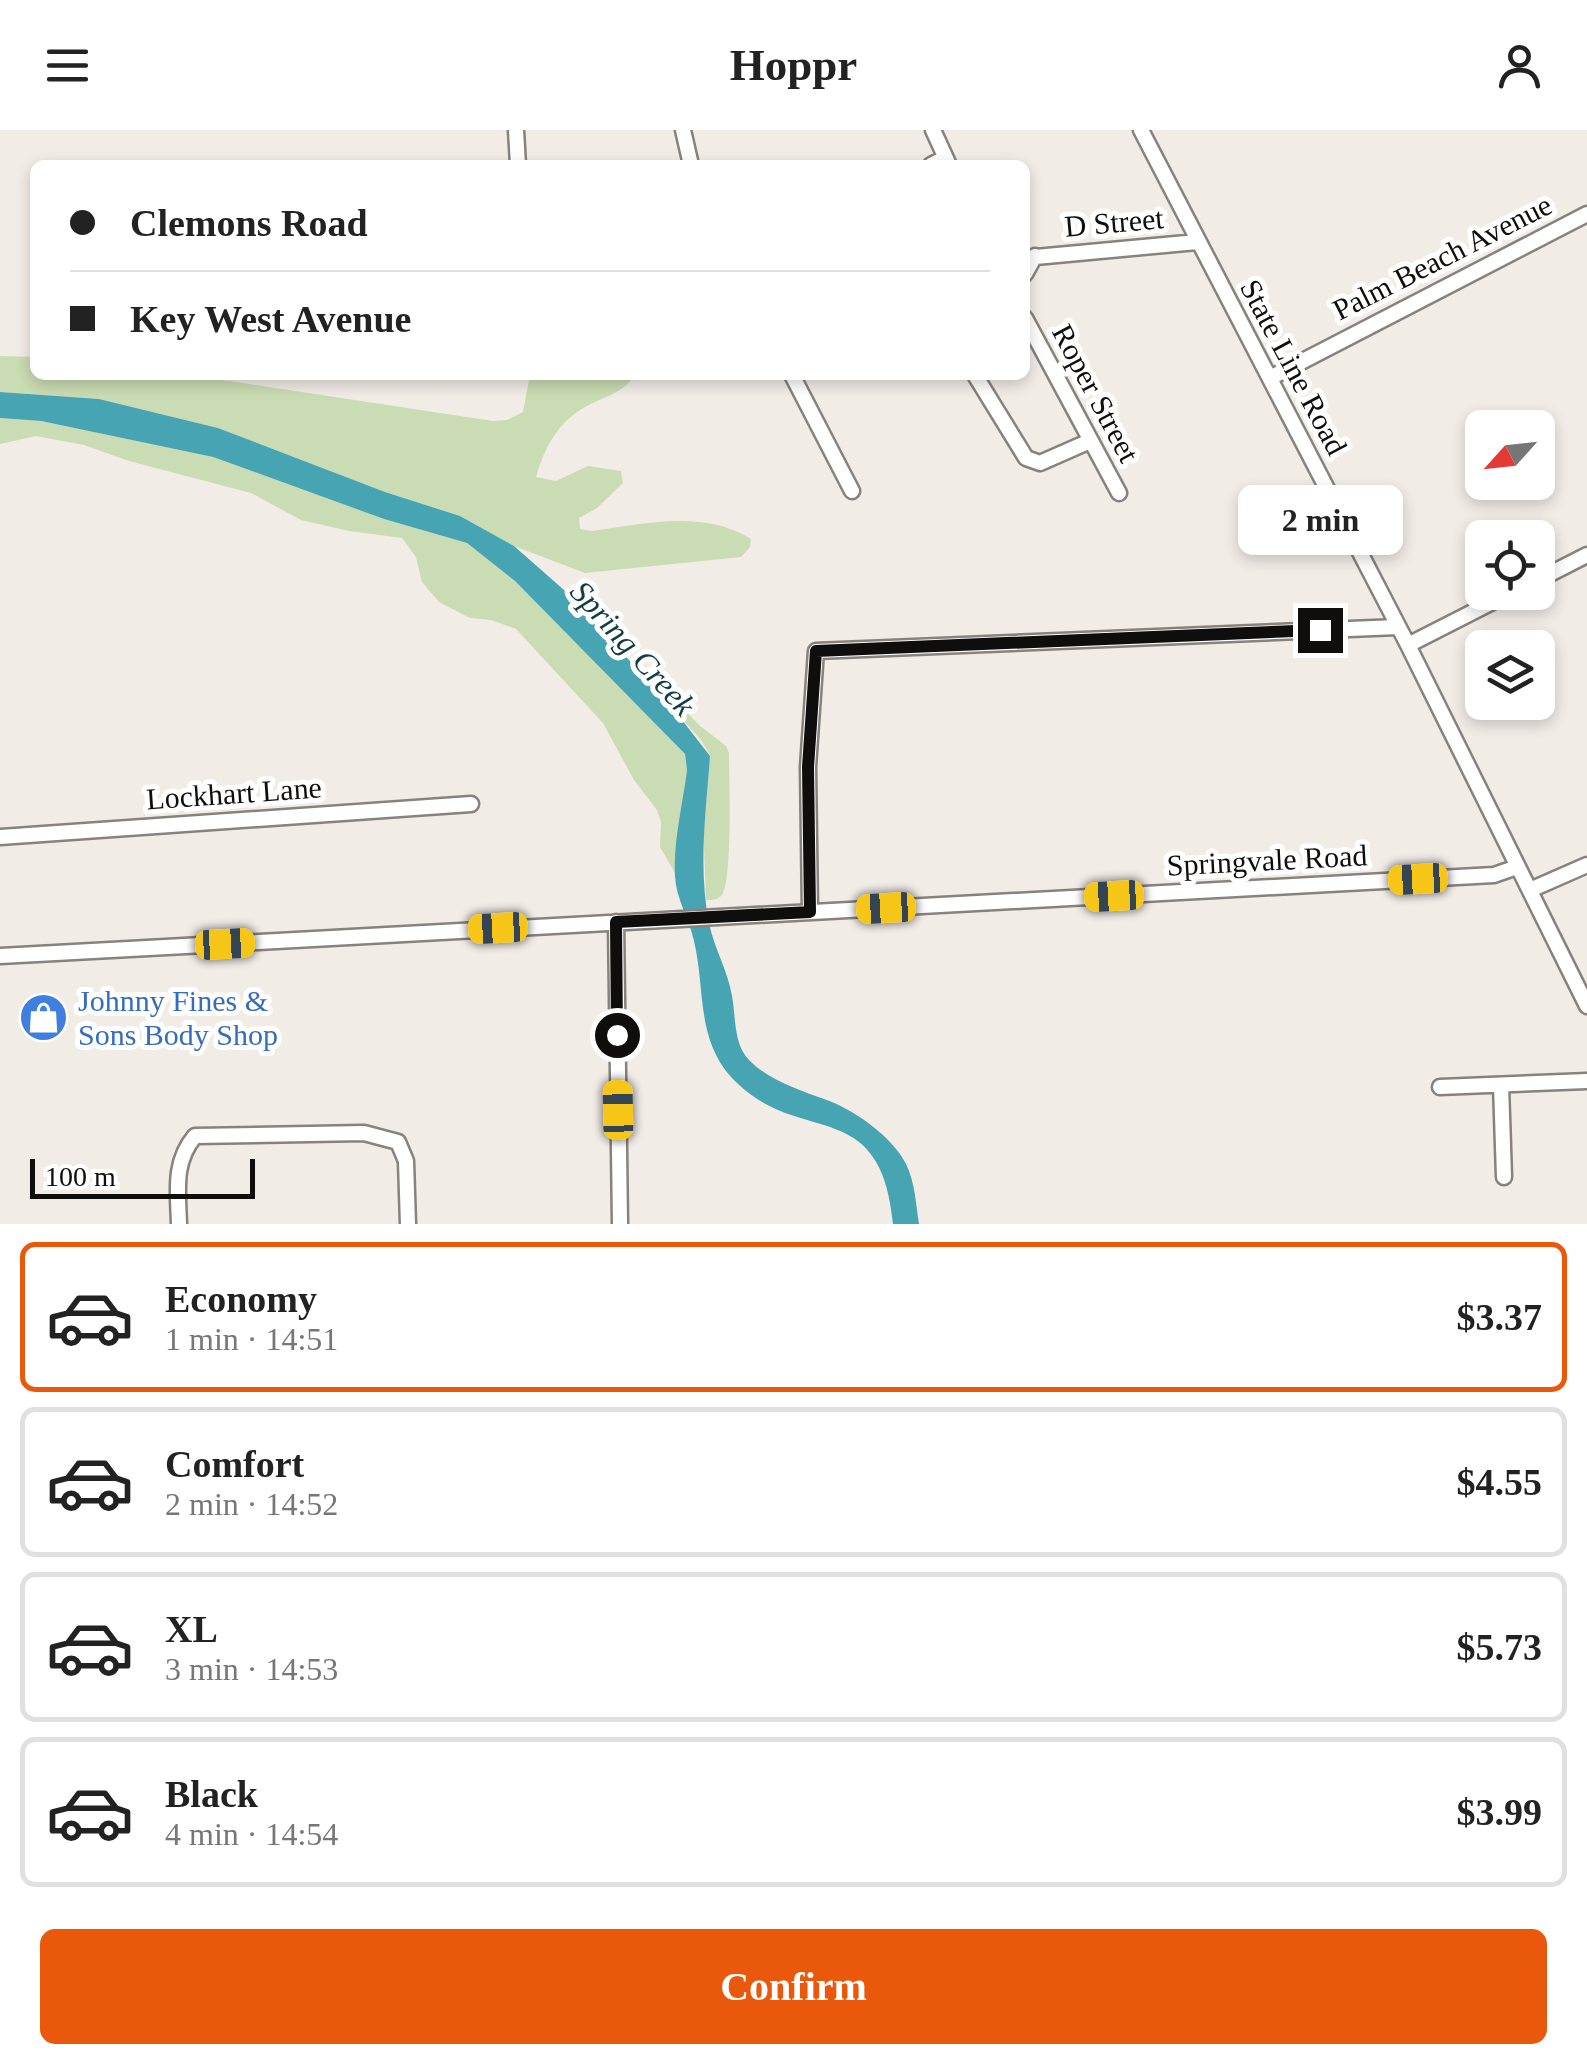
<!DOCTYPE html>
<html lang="en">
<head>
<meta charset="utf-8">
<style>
  :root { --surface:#fff; --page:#f2f2f2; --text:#222; --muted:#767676; --line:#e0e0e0; --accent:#ea580c }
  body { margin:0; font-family:Georgia,serif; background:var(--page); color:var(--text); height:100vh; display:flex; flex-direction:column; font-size:38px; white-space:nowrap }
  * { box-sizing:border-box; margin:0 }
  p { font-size:32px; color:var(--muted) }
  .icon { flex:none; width:55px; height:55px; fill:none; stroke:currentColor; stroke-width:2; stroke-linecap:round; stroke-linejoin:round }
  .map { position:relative; height:1094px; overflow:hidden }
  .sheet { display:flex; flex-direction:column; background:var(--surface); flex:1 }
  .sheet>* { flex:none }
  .top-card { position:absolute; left:30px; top:30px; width:1000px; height:220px; border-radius:15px; box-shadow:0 5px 15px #0003; display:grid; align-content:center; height:220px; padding:0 40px; background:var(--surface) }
  .needle { width:65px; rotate:243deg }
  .controls { position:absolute; left:1465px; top:280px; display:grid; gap:20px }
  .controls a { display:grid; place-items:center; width:90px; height:90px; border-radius:15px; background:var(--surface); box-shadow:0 5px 15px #0003; font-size:50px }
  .scale { position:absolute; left:30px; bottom:25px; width:225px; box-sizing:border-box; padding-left:10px; border:5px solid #100e0c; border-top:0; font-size:28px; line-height:35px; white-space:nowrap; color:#100e0c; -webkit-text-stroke:8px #fff; paint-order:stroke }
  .end { position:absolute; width:45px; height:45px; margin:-22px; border:12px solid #100e0c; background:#fff; box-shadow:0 0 0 5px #fff }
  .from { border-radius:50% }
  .bubble { position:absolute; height:70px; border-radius:15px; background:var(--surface); box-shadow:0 5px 15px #0003; font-size:32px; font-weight:600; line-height:70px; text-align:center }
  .car { position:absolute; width:30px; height:60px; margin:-30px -15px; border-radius:12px; box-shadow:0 0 8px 2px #0007; background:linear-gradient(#f5c518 24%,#345 0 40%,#f5c518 0 76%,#345 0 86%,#f5c518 0) }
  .top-card b { display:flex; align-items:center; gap:35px; height:95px; font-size:38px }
  .top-card b+b { border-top:2px solid var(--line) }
  .top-card i { width:25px; height:25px; background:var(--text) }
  ul { padding:18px 0 0; list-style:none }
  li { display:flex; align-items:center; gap:30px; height:150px; margin:0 20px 15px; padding:0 20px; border:5px solid var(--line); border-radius:15px }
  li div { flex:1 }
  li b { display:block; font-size:38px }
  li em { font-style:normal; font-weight:600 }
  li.on { border-color:var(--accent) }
  li>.icon { width:90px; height:90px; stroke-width:1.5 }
  .cta { display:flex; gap:20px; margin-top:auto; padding:20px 40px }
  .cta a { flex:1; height:115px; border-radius:15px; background:var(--accent); color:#fff; font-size:40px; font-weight:600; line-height:115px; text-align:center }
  header { display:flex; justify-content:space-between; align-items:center; height:130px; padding:0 40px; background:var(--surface); font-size:45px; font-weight:600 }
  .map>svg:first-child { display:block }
</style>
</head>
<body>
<header><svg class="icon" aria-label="menu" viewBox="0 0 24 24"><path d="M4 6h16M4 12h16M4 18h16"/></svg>Hoppr<svg class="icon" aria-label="person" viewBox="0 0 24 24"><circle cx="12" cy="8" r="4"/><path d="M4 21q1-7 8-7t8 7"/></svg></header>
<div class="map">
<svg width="1587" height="1094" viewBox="0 0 1587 1094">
  <rect width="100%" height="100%" fill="#f2ece7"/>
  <path fill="#cadcb3" d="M 0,226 L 35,227 L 35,245 L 190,245 L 493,291 L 507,290 L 523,282 L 530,245 L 635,245 C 624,261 612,264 595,272 C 561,287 546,313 536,347 L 556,351 L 588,336 L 621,341 L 623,353 L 597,378 L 579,388 L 580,399 L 592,401 C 643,394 703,379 751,409 L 750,417 L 741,427 L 585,443 L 514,416 L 460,386 L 385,362 L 218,298 L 99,269 L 0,262 Z
    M 0,288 L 41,291 L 213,327 L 384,389 L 467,413 L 515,451 L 685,624 L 687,640 L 675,743 L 660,717 L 661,692 L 657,680 L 634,650 L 603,593 L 516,499 L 491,490 L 470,488 L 439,472 L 422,452 L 416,427 L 402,408 L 349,401 L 301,390 L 251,363 L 129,331 L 84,315 L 36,306 L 0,314 Z
    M 654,549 L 699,595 L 726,616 L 729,623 C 729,645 733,755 721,766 C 717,770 712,770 706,770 L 703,688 L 710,625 L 701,610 L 649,552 Z"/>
  <path fill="#47a4b3" d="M 0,262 L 99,269 L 218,298 L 385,362 L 460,386 L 514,416 L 564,460 L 668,572 L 710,626 C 706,681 698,737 709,793 C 714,818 728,841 732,866 C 736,886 733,915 750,931 C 769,950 799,960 824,969 C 853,979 892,1006 906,1034 C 915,1052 916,1075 919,1094 L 893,1094 C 881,965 802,1016 737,953 C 695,913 706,862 694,811 C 689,788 676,769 675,746 C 673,712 683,673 687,640 L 685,624 L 515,451 L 467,413 L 384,389 L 213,327 L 41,291 L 0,288 Z"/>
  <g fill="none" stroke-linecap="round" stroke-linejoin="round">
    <defs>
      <path id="street" d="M 516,0 L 518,35
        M 683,0 L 691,35
        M 933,0 L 949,35
        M 1141,0 L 1408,515 L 1587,876
        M 931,35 L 945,28
        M 1025,128 L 1197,112
        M 1025,144 L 1035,126
        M 1025,188 L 1119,363
        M 792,245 L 852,361
        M 975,245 L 1026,328 L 1040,333 L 1090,311
        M 1270,248 L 1587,84
        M 1538,450 L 1587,425
        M 1408,515 L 1512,462
        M 0,707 L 471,674
        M 1530,760 L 1587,735
        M 810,782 L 808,637 L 816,521 L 1398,497
        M 616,792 L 620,1094
        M 0,826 L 1494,745 L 1517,737
        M 1501,955 L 1504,1047
        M 1440,957 L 1587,951
        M 179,1094 C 178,1061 173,1032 195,1006 L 364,1003 L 398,1012 L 406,1031 L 408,1094"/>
    </defs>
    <use href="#street" stroke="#88827e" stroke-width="19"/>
    <use href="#street" stroke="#fff" stroke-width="14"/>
  </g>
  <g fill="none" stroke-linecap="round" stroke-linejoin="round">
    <path stroke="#100e0c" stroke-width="12" d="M 617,905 L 616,792 L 810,782 L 808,637 L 816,521 L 1320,500"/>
  </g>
  <defs>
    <symbol id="shop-disc" viewBox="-11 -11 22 22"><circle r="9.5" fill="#3f7fe0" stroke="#fff"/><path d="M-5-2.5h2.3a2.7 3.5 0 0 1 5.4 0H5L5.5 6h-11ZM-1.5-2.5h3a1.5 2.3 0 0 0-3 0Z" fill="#fff"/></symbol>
  </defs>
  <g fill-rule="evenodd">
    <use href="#shop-disc" x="16" y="860" width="55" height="55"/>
  </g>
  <g text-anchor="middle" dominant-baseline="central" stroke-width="10" stroke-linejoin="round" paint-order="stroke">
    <g font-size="30" fill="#100e0c" stroke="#fff">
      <text transform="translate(1114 92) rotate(-5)">D Street</text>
      <text transform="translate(1442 127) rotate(-27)">Palm Beach Avenue</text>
      <text transform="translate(1294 237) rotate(62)">State Line Road</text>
      <text transform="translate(1096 263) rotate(62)">Roper Street</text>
      <text transform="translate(234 663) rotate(-4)">Lockhart Lane</text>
      <text transform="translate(1267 730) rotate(-3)">Springvale Road</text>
    </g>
    <g font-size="30" fill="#366cbe" stroke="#fff" text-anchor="start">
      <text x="78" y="870">Johnny Fines &amp;<tspan x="78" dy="34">Sons Body Shop</tspan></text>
    </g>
    <g font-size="32" font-style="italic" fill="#113c43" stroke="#fff">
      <text transform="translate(633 518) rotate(48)">Spring Creek</text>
    </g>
  </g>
</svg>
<div class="controls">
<a><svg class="needle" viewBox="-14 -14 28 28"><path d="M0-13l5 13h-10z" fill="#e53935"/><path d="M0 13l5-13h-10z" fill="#767676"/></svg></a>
<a><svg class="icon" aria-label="locate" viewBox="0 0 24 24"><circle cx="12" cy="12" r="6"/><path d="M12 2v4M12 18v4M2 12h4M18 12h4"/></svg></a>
<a><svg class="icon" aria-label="layers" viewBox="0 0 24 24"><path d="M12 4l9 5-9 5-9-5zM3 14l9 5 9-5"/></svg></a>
</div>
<div class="scale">100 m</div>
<i class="end from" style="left:617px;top:905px"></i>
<i class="end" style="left:1320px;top:500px"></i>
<div class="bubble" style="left:1238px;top:355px;width:165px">2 min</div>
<i class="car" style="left:1418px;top:749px;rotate:267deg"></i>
<i class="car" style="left:1114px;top:766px;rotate:267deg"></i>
<i class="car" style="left:886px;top:778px;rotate:267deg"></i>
<i class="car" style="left:498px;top:798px;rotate:267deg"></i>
<i class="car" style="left:225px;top:814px;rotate:87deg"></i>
<i class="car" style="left:618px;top:980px;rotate:359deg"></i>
<div class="top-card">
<b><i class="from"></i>Clemons Road</b>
<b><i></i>Key West Avenue</b>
</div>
</div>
<section class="sheet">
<ul>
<li class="on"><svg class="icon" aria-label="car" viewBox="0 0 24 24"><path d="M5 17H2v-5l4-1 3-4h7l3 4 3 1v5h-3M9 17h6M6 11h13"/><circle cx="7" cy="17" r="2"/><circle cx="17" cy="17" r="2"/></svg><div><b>Economy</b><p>1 min · 14:51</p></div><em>$3.37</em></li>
<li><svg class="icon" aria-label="car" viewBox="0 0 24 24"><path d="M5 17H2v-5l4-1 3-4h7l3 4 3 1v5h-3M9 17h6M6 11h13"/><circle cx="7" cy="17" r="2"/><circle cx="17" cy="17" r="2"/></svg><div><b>Comfort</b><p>2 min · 14:52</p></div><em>$4.55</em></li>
<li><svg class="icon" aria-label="car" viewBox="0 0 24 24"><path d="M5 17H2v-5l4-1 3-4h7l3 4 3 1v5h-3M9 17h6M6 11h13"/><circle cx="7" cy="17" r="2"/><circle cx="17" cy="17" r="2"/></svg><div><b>XL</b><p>3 min · 14:53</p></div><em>$5.73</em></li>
<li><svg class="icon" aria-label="car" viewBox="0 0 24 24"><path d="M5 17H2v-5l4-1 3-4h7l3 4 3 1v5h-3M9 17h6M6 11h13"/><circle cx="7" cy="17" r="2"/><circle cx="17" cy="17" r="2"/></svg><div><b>Black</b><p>4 min · 14:54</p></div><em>$3.99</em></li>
</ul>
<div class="cta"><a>Confirm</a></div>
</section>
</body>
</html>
